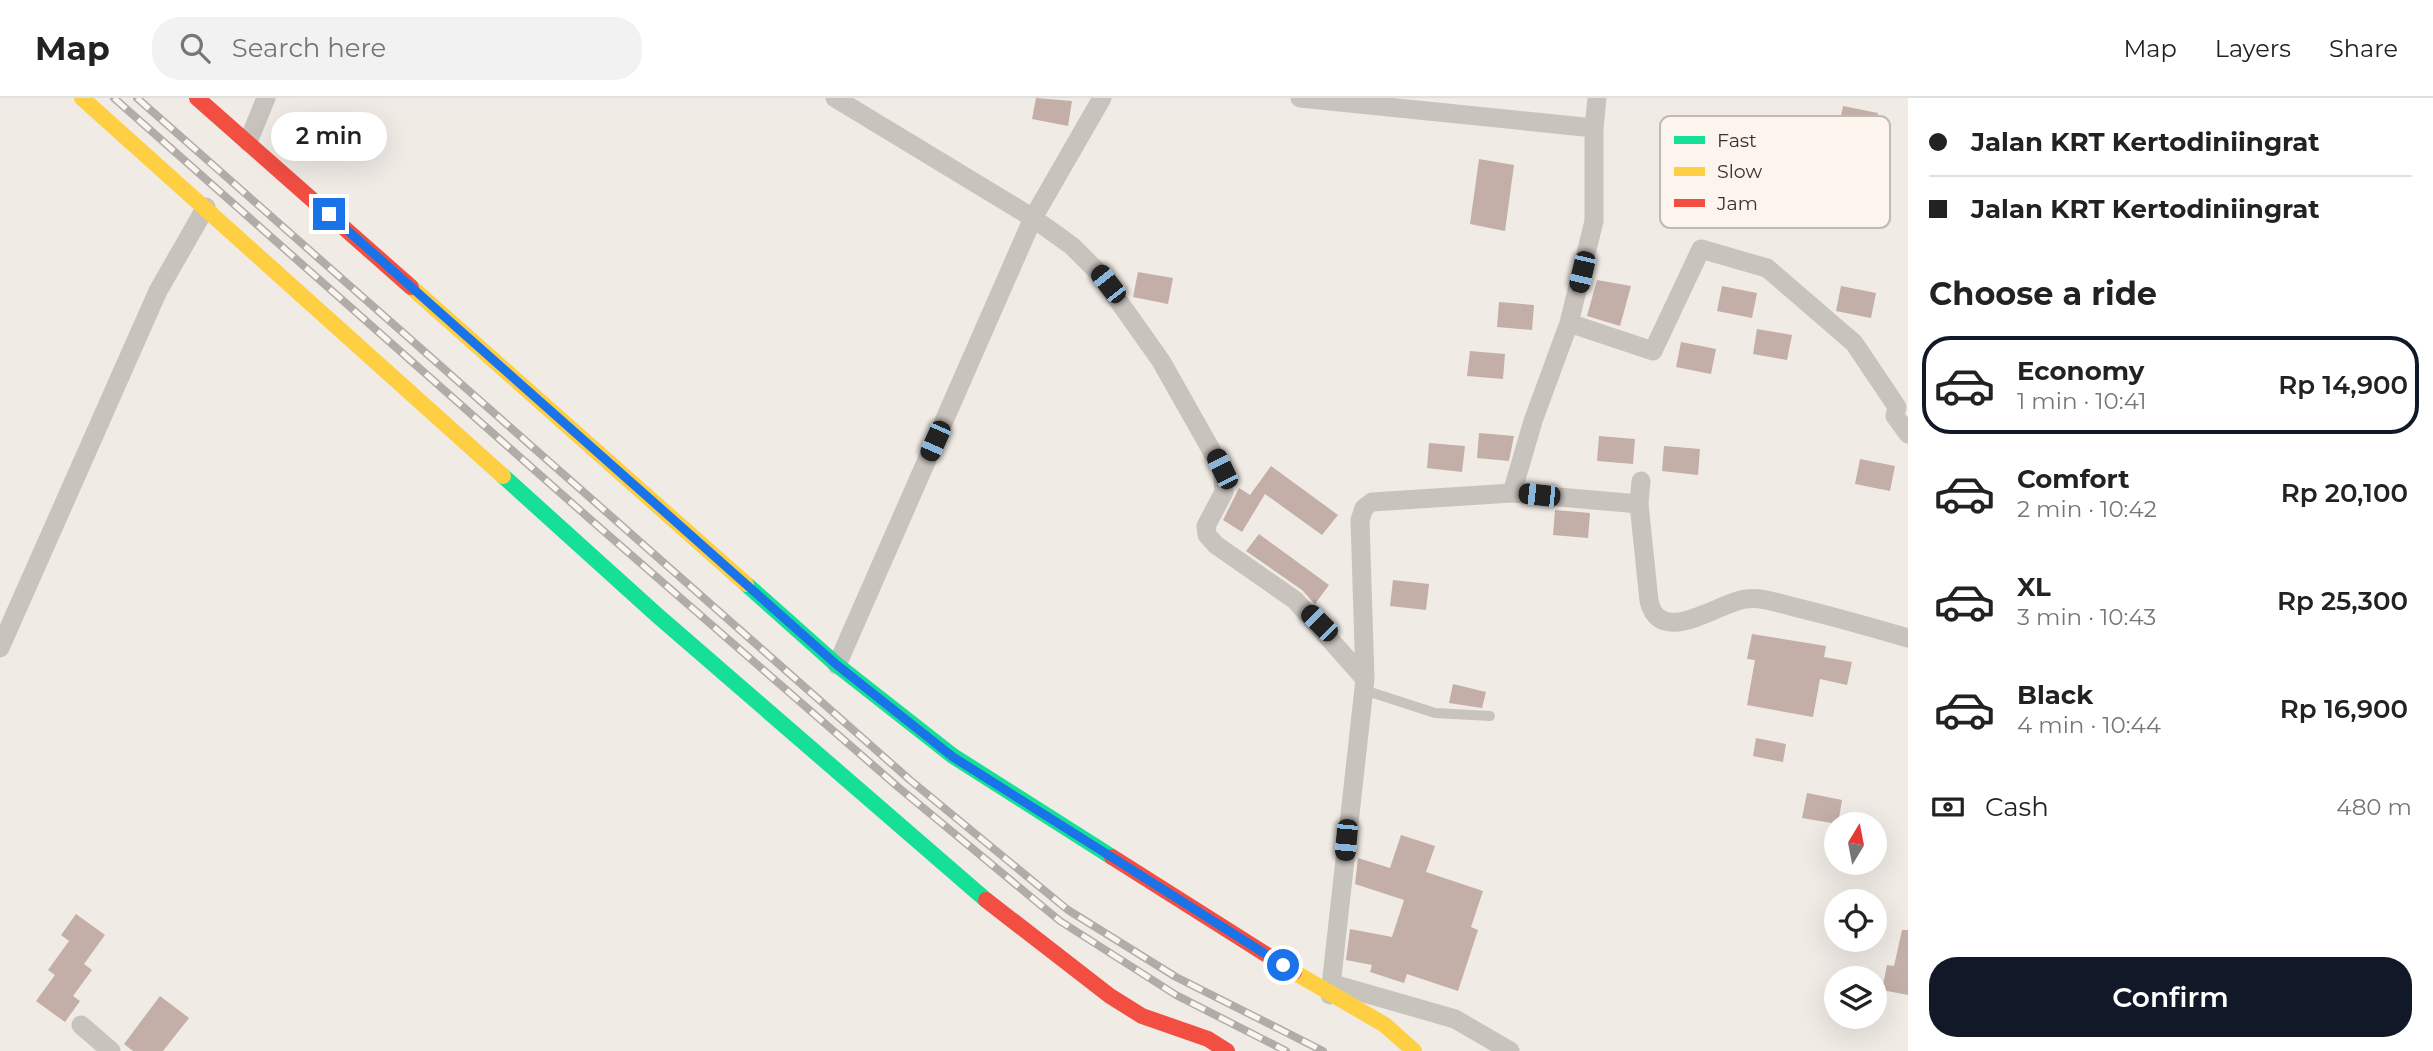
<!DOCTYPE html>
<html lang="en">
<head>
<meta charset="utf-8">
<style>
  :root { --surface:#fff; --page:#f2f2f2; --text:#222; --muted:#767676; --line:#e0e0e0; --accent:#111827 }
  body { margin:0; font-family:Montserrat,sans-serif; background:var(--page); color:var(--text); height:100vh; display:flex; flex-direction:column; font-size:26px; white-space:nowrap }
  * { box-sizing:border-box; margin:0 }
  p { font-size:23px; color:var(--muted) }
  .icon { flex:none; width:38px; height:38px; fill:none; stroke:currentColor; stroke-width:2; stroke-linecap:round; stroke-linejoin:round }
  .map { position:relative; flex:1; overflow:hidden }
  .details { display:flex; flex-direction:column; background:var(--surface); width:525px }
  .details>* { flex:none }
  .top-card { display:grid; align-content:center; height:154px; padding:0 21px; background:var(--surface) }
  .needle { width:46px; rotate:10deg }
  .fabs { position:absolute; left:1824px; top:714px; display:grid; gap:14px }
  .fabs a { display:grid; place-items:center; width:63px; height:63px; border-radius:50%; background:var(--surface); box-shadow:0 7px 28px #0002; font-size:35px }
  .end { position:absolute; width:32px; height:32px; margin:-16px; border:9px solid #1a73e8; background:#fff; box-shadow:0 0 0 4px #fff }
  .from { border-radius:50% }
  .bubble { position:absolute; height:49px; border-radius:24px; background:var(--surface); box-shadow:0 7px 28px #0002; font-size:23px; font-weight:600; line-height:49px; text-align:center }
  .car { position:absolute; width:21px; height:42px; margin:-21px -10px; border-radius:9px; box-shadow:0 0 5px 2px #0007; background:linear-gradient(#222 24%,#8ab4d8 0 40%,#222 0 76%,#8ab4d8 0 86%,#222 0) }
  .top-card b { display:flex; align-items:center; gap:24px; height:66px; font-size:26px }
  .top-card b+b { border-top:2px solid var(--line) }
  .top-card i { width:18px; height:18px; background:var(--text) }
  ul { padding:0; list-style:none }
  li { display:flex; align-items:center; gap:21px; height:98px; margin:0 14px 10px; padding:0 7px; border:4px solid transparent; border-radius:28px }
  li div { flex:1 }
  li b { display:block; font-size:26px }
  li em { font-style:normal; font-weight:600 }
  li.active { border-color:var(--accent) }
  li>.icon { width:63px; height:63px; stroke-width:1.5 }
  h2 { padding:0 21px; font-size:32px; line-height:84px }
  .pay { display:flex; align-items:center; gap:18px; height:77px; padding:0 21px; font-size:26px }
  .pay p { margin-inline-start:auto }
  .primary-button { display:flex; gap:14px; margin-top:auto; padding:14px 21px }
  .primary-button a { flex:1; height:80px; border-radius:28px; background:var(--accent); color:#fff; font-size:28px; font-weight:600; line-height:80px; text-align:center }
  header { display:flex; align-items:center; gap:42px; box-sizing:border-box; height:98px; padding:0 35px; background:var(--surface); border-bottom:2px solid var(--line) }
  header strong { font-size:33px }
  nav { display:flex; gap:38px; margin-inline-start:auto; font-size:24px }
  .search { width:490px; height:63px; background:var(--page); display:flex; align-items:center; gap:18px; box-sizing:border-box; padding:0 24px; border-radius:28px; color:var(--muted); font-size:26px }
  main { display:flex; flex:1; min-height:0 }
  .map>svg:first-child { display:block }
</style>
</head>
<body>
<header>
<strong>Map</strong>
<div class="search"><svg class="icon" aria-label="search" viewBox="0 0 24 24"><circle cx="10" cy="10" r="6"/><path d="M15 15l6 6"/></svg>Search here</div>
<nav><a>Map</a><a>Layers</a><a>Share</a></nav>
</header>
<main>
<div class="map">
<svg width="1908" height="953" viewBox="0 0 1908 953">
  <rect width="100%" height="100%" fill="#f0ebe5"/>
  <path fill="#c3afa7" d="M 1036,0 L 1072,3 L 1068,28 L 1032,21 Z
    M 1843,8 L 1878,15 L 1873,40 L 1838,33 Z
    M 1479,61 L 1514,67 L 1505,133 L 1470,126 Z
    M 1138,174 L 1173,180 L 1168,206 L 1133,199 Z
    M 1597,182 L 1631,188 L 1620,228 L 1587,218 Z
    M 1722,188 L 1757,195 L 1752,220 L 1717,213 Z
    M 1841,188 L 1876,195 L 1871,220 L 1836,213 Z
    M 1499,204 L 1534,207 L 1532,232 L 1497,229 Z
    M 1757,231 L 1792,237 L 1787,262 L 1753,256 Z
    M 1681,244 L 1716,251 L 1711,276 L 1676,269 Z
    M 1470,253 L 1505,256 L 1503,281 L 1467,278 Z
    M 1479,335 L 1514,338 L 1509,363 L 1477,360 Z
    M 1599,338 L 1635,341 L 1633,366 L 1597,363 Z
    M 1429,345 L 1465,348 L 1462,374 L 1427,370 Z
    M 1664,348 L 1700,351 L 1698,377 L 1662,373 Z
    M 1860,361 L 1895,368 L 1890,393 L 1855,386 Z
    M 1271,368 L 1338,417 L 1322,437 L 1265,396 L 1242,434 L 1223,422 L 1239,390 L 1250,397 Z
    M 1555,412 L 1590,415 L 1588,440 L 1553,437 Z
    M 1259,436 L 1329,487 L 1315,506 L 1302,492 L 1246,453 Z
    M 1393,482 L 1429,486 L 1426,512 L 1390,508 Z
    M 1752,536 L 1826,548 L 1824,559 L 1852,564 L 1847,587 L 1820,581 L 1813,619 L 1747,607 L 1755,562 L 1747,561 Z
    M 1453,586 L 1486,594 L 1482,610 L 1449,605 Z
    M 1756,640 L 1786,646 L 1783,664 L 1753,658 Z
    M 1807,695 L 1842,702 L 1838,726 L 1802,720 Z
    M 1401,737 L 1435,748 L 1426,774 L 1483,793 L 1471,829 L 1478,832 L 1458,893 L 1407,876 L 1404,885 L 1370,874 L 1372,867 L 1346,862 L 1350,831 L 1392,839 L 1404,802 L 1355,786 L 1358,760 L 1390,770 Z
    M 76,816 L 105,837 L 84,866 L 92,872 L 73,898 L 80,903 L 65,924 L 36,903 L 55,877 L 48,872 L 69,843 L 61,837 Z
    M 1902,832 L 1908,832 L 1908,897 L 1882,892 L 1887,867 L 1894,868 Z
    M 160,898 L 189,920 L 163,953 L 133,953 L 124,946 Z"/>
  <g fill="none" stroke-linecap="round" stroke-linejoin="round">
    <path stroke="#c9c3be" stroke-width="10" d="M 1364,592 L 1435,615 L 1490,618"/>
    <path stroke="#c9c3be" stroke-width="19" d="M 835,0 L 1033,120 L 1072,148 L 1098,174 L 1161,263 L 1222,371 L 1224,394 L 1206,428 L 1207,437 L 1216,447 L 1295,502 L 1365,581
      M 1300,0 L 1594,30
      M 248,44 L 266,0
      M 1569,225 L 1653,253 L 1701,151 L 1767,170 L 1854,245 L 1897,309 L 1895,318 L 1908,336
      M 1512,395 L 1533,323 L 1569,225 L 1594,123 L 1594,30 L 1597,0
      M 1639,406 L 1641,383
      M 0,550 L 158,193 L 206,109
      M 837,567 L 1033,120 L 1102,0
      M 1333,886 L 1455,921 L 1510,953
      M 1330,897 L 1365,581 L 1360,422 L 1364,410 L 1372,404 L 1512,395 L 1639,406 L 1649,503 C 1660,551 1721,503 1746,501 C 1762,499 1778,505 1794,509 C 1832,518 1870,529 1908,540
      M 81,927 L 111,953"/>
    <path stroke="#16e098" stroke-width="16" d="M 503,378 L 658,518 L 986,802
      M 746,486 L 837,567 L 953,658 L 1112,759"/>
    <path stroke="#ffcf43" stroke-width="16" d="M 82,0 L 503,378
      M 411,189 L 746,486
      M 1294,874 L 1385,927 L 1414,953"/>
    <path stroke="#f24e42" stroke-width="16" d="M 197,0 L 411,189
      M 1112,759 L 1294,874
      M 986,802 L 1110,898 L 1142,918 L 1208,941 L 1227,953"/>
    <defs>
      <path id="rail" d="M 114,0 L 591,422 L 898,689 L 1060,823 L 1176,897 L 1286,953
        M 137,0 L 910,682 L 1068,812 L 1176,879 L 1323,953"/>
    </defs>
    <use href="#rail" stroke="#b1aca8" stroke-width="8"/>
    <use href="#rail" stroke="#fbf5ee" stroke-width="5" stroke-dasharray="16" stroke-linecap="butt"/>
  </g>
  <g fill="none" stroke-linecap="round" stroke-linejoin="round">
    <path stroke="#1a73e8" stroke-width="9" d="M 329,116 L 837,567 L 953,659 L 1283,867"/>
  </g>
  <rect x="1660" y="18" width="230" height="112" rx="10" fill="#fbf5ee" stroke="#c1bab4" stroke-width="2"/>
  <rect x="1674" y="38" width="31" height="8" fill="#16e098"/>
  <rect x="1674" y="69" width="31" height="9" fill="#ffcf43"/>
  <rect x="1674" y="101" width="31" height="8" fill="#f24e42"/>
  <g font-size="19" fill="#3b302b">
    <text x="1717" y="49">Fast</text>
    <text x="1717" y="80">Slow</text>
    <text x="1717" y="112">Jam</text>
  </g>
</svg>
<div class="fabs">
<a><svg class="needle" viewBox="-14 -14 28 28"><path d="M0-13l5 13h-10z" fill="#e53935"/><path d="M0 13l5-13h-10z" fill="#767676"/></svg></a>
<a><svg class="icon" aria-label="locate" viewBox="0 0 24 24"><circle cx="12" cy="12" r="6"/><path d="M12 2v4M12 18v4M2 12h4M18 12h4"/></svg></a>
<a><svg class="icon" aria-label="layers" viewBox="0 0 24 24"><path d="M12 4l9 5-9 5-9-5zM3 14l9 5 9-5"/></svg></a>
</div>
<i class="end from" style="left:1283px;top:867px"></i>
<i class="end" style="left:329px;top:116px"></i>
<div class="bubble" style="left:271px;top:14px;width:116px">2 min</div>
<i class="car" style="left:1582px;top:174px;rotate:193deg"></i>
<i class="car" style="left:1108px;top:186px;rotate:322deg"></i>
<i class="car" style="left:935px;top:343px;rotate:204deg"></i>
<i class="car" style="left:1222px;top:371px;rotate:334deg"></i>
<i class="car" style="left:1539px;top:397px;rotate:276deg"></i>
<i class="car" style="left:1319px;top:525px;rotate:315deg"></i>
<i class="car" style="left:1346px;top:742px;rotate:185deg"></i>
</div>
<section class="details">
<div class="top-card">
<b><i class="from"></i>Jalan KRT Kertodiniingrat</b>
<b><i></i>Jalan KRT Kertodiniingrat</b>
</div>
<h2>Choose a ride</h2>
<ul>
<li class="active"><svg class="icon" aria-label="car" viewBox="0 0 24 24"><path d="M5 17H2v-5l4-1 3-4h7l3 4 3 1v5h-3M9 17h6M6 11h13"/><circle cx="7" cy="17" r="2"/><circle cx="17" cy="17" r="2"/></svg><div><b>Economy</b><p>1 min · 10:41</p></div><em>Rp 14,900</em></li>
<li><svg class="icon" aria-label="car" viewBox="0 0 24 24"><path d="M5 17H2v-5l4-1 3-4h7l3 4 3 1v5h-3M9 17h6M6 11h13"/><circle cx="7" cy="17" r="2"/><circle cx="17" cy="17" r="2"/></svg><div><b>Comfort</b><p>2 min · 10:42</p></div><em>Rp 20,100</em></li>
<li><svg class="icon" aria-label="car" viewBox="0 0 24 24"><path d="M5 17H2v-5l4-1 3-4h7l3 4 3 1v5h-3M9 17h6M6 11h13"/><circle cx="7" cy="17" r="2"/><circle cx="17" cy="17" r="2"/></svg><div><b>XL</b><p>3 min · 10:43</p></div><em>Rp 25,300</em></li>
<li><svg class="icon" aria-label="car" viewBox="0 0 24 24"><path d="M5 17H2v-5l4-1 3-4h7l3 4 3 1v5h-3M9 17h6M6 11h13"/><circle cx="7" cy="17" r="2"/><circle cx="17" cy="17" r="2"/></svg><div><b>Black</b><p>4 min · 10:44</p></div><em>Rp 16,900</em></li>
</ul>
<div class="pay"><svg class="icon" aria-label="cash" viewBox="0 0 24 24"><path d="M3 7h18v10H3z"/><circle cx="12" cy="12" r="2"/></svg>Cash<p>480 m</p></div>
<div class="primary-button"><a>Confirm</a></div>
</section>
</main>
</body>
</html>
